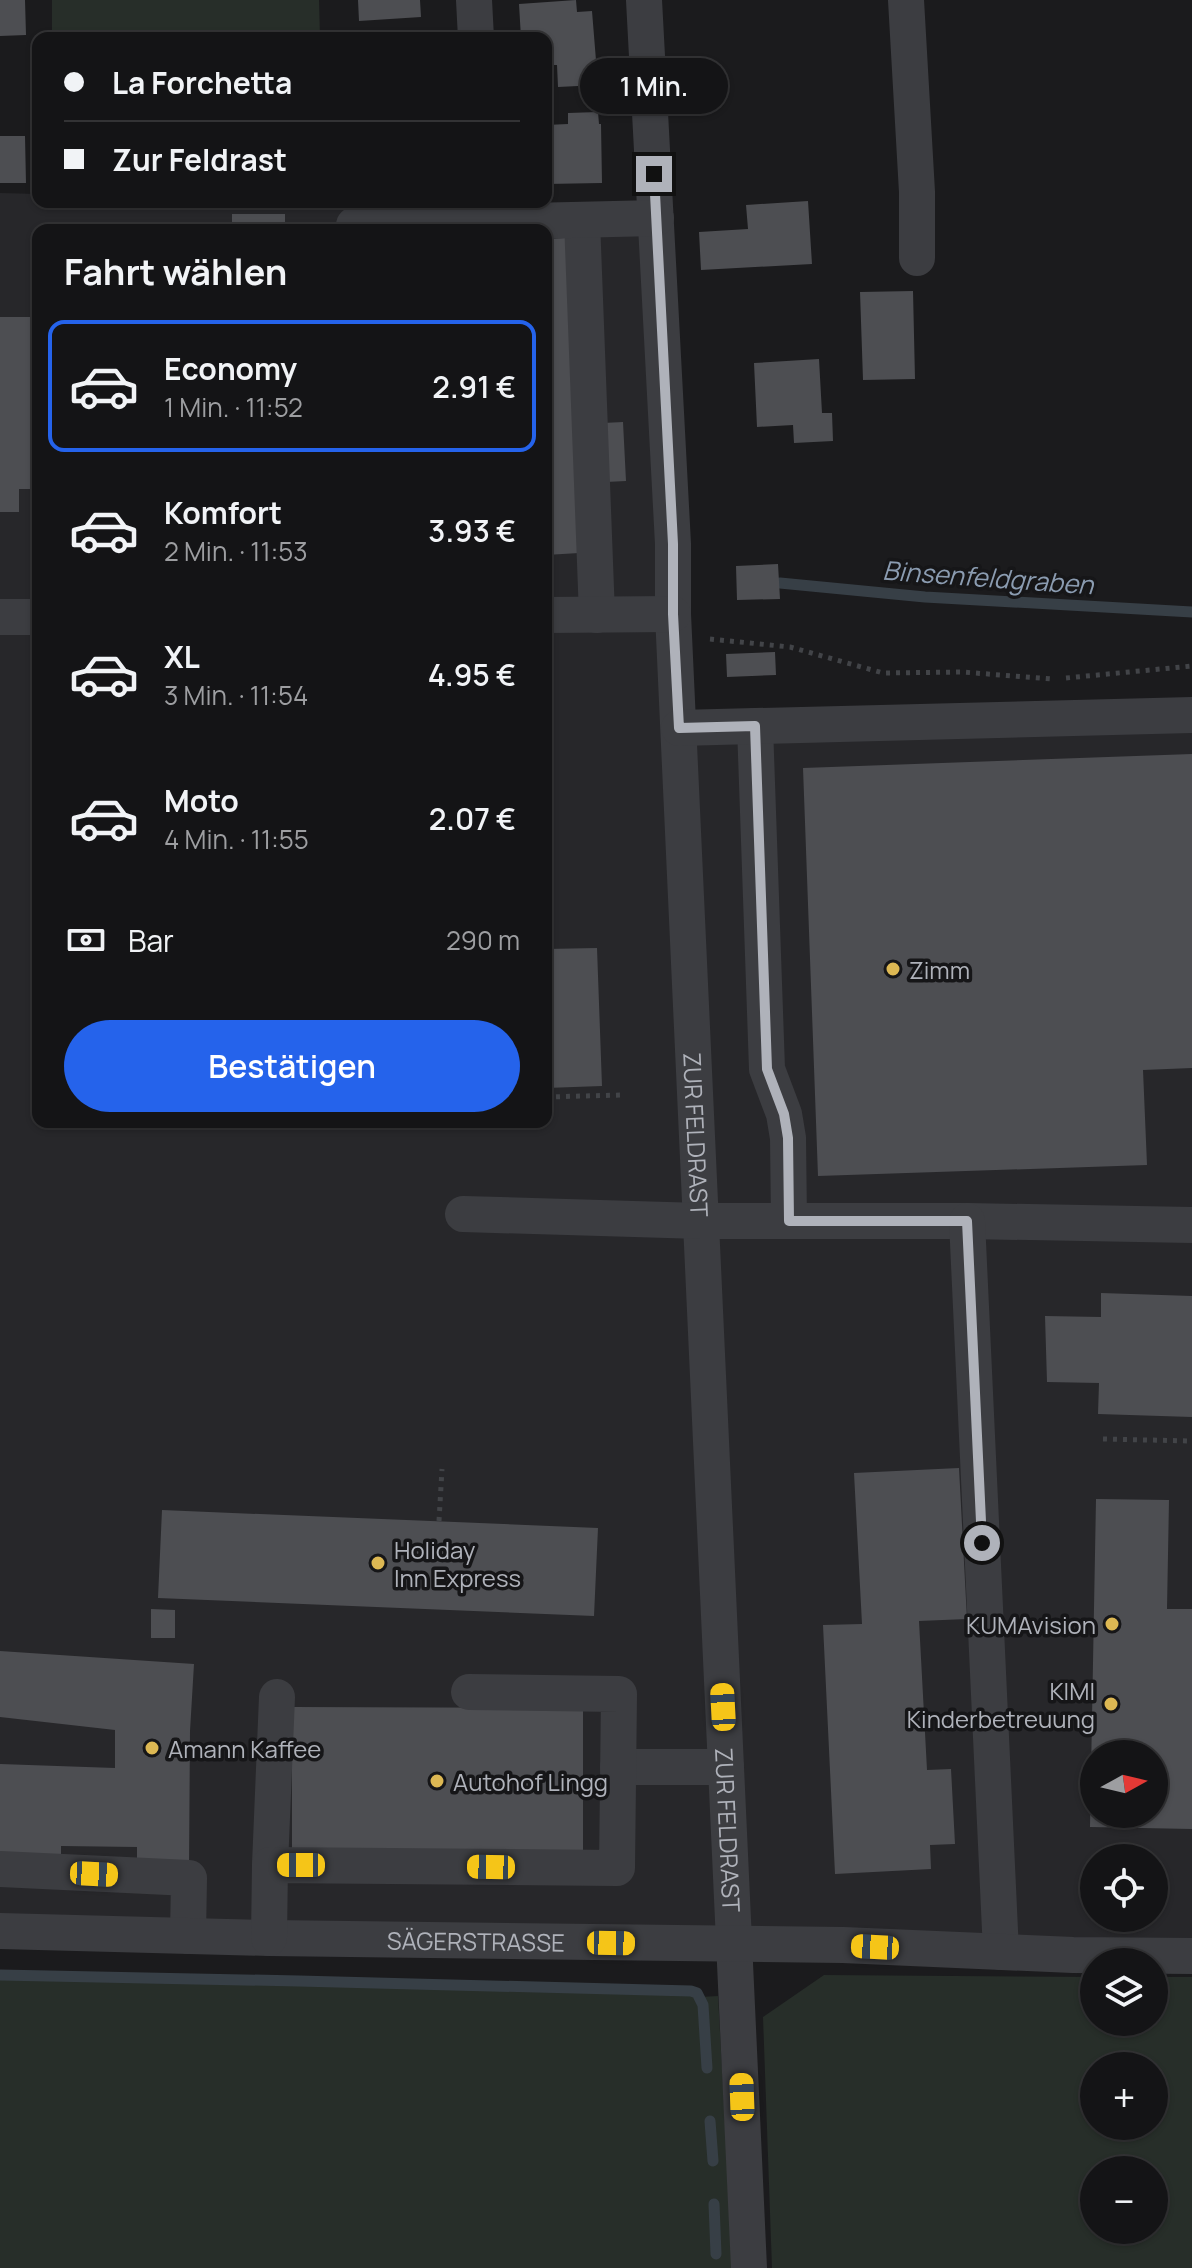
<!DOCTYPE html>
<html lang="de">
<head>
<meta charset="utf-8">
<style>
  :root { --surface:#141416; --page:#212123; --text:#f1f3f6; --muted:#9d9ea1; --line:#333335; --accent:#2563eb }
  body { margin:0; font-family:Manrope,sans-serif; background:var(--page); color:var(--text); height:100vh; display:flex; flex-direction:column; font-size:30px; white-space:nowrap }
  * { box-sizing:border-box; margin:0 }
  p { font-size:26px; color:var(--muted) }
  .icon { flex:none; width:44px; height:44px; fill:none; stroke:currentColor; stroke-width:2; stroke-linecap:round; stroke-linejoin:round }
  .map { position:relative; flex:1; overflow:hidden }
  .drawer { position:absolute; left:32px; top:224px; width:520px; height:904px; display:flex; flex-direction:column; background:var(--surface); border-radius:16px; box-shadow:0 2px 6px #0004,0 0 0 2px var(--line) }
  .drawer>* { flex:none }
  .hud { position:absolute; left:32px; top:32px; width:520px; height:176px; border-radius:16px; box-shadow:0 2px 6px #0004,0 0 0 2px var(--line); display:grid; align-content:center; height:176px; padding:0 32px; background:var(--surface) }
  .needle { width:52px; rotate:82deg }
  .buttons { position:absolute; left:1080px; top:1740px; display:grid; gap:16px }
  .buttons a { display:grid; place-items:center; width:88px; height:88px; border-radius:50%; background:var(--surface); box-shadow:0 2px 6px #0004,0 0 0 2px var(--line); font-size:40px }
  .end { position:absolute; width:36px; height:36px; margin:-18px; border:10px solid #afb2ba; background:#111; box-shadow:0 0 0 4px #111 }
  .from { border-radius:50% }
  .bubble { position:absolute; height:56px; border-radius:28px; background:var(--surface); box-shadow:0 2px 6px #0004,0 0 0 2px var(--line); font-size:26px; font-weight:600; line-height:56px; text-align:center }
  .car { position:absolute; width:24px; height:48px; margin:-24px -12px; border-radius:10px; box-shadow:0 0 6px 2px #0007; background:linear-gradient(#f5c518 24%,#345 0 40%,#f5c518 0 76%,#345 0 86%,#f5c518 0) }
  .hud b { display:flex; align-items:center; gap:28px; height:76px; font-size:30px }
  .hud b+b { border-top:2px solid var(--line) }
  .hud i { width:20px; height:20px; background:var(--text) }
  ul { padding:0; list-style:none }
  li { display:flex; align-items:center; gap:24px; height:132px; margin:0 16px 12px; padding:0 16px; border:4px solid transparent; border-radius:16px }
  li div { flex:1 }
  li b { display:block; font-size:30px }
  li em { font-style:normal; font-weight:600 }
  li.on { border-color:var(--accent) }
  li>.icon { width:72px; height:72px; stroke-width:1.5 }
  h2 { padding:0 32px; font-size:36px; line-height:96px }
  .pay { display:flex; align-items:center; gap:20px; height:88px; padding:0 32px; font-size:30px }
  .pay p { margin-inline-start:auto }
  .cta { display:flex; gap:16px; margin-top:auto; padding:16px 32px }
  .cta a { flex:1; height:92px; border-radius:48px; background:var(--accent); color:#fff; font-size:32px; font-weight:600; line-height:92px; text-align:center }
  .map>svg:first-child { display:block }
</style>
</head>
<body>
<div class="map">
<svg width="1192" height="2268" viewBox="0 0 1192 2268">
  <rect width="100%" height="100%" fill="#1b1b1d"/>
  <path fill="#27272a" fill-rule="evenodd" d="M 0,193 L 38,194 L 38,202 L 656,203 L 679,728 L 1192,711 L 1192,1952 L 0,1933 ZM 38,230 L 546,230 L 546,1122 L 38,1122 ZM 1094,1754 L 1154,1754 L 1154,1814 L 1094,1814 ZM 1094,1858 L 1154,1858 L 1154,1918 L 1094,1918 Z"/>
  <path fill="#272e29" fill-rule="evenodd" d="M 52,0 L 319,0 L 320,38 L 52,38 Z
    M 0,1975 L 644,1990 L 691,1991 L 700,1997 L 718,1996 L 733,2268 L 0,2268 Z
    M 824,1975 L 1094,1977 L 1094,2022 L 1154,2022 L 1154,1977 L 1192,1977 L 1192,2268 L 772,2268 L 763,2017 ZM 1094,2066 L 1154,2066 L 1154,2126 L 1094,2126 ZM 1094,2170 L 1154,2170 L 1154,2230 L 1094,2230 Z"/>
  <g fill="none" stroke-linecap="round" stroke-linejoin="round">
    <path stroke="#373f46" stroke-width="11" d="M 780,583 L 925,597 L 1192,612
      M 0,1975 L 299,1981 L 691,1991 L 697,1993 L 703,2005 L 707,2068
      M 710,2121 L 713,2161
      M 714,2204 L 716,2254"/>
  </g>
  <path fill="#4d4e52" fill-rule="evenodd" d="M 0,0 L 25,0 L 26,35 L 0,36 Z
    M 358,0 L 420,0 L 421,17 L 359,21 Z
    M 576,0 L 577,12 L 592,11 L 598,85 L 558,87 L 557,65 L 546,65 L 546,38 L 521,38 L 519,4 Z
    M 598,112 L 599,124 L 601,124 L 602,183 L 546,184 L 546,125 L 568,124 L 568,113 Z
    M 0,136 L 25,136 L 26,183 L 0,183 Z
    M 808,201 L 812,264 L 701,270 L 699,232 L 748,229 L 746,205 Z
    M 232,214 L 285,214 L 285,230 L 232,230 Z
    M 566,238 L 579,553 L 546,555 L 546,239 Z
    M 913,291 L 915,379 L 863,380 L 860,292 Z
    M 0,317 L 38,317 L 38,489 L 19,489 L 19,512 L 0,512 Z
    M 819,359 L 822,413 L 832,413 L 833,441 L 794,443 L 793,425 L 757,427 L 754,363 Z
    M 623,422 L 626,481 L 606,482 L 603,423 Z
    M 778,564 L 780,599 L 737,600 L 736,566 Z
    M 775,652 L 776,675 L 727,677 L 726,654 Z
    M 1192,754 L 1192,1068 L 1143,1070 L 1147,1165 L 818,1176 L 803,768 Z
    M 597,948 L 602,1086 L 546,1088 L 546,949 Z
    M 1101,1293 L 1192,1296 L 1192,1417 L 1098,1414 L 1099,1383 L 1047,1382 L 1045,1316 L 1101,1317 Z
    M 959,1468 L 967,1619 L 919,1621 L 927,1770 L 951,1769 L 955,1844 L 930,1845 L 931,1869 L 835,1874 L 823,1625 L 862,1624 L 854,1473 Z
    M 1096,1499 L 1169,1500 L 1167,1609 L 1192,1609 L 1192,1829 L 1090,1827 ZM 1094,1754 L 1154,1754 L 1154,1814 L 1094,1814 Z
    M 162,1510 L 598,1528 L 594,1616 L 158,1598 Z
    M 151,1609 L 175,1610 L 175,1638 L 151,1638 Z
    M 0,1651 L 194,1664 L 190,1731 L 189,1870 L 137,1870 L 137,1847 L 61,1846 L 61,1860 L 0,1860 L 0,1764 L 115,1768 L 115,1730 L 0,1717 Z
    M 292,1707 L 583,1708 L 583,1854 L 292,1854 Z"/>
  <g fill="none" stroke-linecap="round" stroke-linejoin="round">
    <path stroke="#424448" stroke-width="5" stroke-dasharray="4 6" stroke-linecap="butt" d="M 710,639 L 790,647 L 883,673 L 962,672 L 1052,679
      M 1066,678 L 1192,666
      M 546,1097 L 621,1095
      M 1103,1439 L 1192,1441
      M 439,1521 L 442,1469"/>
    <g stroke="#3c3d41" stroke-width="36">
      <path d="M 474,0 L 476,38"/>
      <path id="s1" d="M 644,0 L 673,544 L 673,614 L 749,2268"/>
      <path d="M 906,0 L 917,192 L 917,258"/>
      <path d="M 582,220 L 597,615"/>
      <path d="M 355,230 L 354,225 L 656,218"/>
      <path d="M 546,615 L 673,614"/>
      <path d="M 0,617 L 38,617"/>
      <path d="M 755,726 L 767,1069 L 784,1114 L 788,1138 L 789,1221"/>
      <path d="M 679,728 L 1192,715"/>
      <path d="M 463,1214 L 701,1221 L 967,1221 L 1192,1225"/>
      <path d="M 967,1221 L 1001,1952"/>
      <path d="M 618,1767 L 726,1767"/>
      <path d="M 270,1865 L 277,1697"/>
      <path d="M 0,1869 L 189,1878 L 188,1936"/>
      <path id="s2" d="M 0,1931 L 269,1938 L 843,1945 L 1073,1955 L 1192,1956"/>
      <path d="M 269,1938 L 270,1865 L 617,1868 L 619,1694 L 469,1692"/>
    </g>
  </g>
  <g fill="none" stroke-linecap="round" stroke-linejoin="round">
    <path stroke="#afb2ba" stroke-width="10" d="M 654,174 L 673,544 L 673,614 L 679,728 L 755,726 L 767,1069 L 784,1114 L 788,1138 L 789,1221 L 967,1221 L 982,1543"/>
  </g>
  <g fill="#ddb853" stroke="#161618" stroke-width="3">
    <circle cx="893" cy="969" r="8"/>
    <circle cx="378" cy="1563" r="8"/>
    <circle cx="1112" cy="1624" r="8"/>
    <circle cx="1111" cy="1704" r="8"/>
    <circle cx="152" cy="1748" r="8"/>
    <circle cx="437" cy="1781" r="8"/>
  </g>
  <g text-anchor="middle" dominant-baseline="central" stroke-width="7" stroke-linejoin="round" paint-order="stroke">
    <g font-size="24" fill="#afb2ba" stroke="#161618" text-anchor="start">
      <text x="909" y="969">Zimm</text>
      <text x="394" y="1549">Holiday<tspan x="394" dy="28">Inn Express</tspan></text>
      <text x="1096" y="1624" text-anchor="end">KUMAvision</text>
      <text x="1095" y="1690" text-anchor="end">KIMI<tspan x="1095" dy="28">Kinderbetreuung</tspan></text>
      <text x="168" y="1748">Amann Kaffee</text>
      <text x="453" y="1781">Autohof Lingg</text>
    </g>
    <g font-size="24" fill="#afb2ba" stroke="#161618">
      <text stroke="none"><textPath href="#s1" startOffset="1136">ZUR FELDRAST</textPath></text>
      <text stroke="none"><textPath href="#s1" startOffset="1832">ZUR FELDRAST</textPath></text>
      <text stroke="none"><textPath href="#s2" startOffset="476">SÄGERSTRASSE</textPath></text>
    </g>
    <g font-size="26" font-style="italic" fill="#8b9cb1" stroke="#161618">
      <text transform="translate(988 577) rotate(4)">Binsenfeldgraben</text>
    </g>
  </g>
</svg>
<div class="buttons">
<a><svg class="needle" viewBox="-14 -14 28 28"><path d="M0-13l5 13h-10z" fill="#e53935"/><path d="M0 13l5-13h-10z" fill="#9d9ea1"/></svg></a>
<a><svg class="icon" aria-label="locate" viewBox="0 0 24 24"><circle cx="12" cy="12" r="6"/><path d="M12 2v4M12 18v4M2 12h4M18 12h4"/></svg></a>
<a><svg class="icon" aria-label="layers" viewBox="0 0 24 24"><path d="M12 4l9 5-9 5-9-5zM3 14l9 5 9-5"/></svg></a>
<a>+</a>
<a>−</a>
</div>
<i class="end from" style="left:982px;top:1543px"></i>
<i class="end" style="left:654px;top:174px"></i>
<div class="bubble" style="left:580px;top:58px;width:148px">1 Min.</div>
<i class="car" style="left:723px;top:1707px;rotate:357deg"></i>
<i class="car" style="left:301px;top:1865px;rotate:270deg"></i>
<i class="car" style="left:491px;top:1867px;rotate:271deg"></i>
<i class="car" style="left:94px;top:1874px;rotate:93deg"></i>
<i class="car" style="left:611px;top:1943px;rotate:91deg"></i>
<i class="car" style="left:875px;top:1947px;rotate:273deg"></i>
<i class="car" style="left:742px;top:2097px;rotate:358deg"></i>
<div class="hud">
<b><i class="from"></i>La Forchetta</b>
<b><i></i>Zur Feldrast</b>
</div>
<section class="drawer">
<h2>Fahrt wählen</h2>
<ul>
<li class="on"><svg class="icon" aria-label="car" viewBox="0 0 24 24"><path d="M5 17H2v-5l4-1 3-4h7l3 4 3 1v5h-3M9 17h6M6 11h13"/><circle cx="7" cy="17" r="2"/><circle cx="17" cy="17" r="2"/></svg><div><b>Economy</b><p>1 Min. · 11:52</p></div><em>2.91 €</em></li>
<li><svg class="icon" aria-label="car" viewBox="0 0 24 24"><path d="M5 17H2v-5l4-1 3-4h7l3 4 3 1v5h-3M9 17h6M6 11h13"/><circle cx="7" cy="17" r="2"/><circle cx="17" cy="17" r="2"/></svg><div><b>Komfort</b><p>2 Min. · 11:53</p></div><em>3.93 €</em></li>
<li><svg class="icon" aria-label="car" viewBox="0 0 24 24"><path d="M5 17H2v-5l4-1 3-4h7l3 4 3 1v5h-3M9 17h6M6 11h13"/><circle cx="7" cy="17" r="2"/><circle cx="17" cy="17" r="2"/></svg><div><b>XL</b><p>3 Min. · 11:54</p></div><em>4.95 €</em></li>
<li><svg class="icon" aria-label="car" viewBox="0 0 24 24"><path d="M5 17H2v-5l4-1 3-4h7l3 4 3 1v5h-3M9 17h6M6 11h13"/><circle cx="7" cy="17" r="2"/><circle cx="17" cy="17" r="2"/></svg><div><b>Moto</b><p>4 Min. · 11:55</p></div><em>2.07 €</em></li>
</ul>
<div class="pay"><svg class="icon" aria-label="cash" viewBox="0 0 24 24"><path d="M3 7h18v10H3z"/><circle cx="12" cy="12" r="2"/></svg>Bar<p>290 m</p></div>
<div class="cta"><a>Bestätigen</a></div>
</section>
</div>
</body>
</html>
